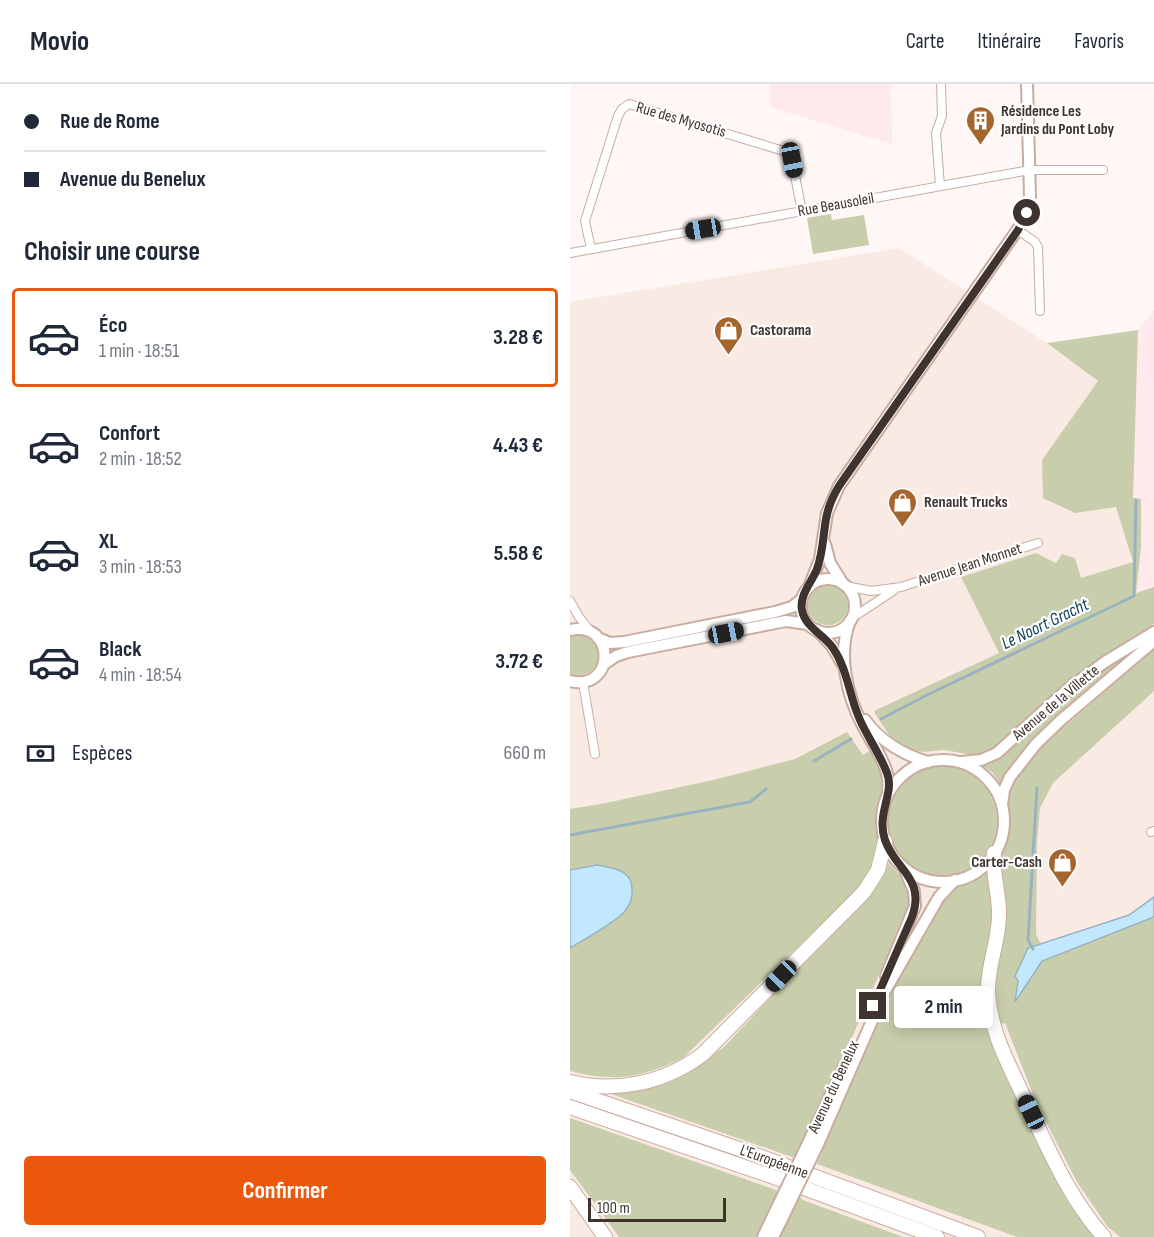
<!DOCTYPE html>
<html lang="fr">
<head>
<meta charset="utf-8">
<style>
  :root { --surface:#fff; --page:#f2f2f3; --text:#1f2937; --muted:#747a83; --line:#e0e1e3; --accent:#ea580c }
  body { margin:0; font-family:"Sofia Sans Condensed",sans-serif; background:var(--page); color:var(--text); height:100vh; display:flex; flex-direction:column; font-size:22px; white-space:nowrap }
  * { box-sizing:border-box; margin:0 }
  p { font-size:20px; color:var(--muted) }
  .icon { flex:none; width:33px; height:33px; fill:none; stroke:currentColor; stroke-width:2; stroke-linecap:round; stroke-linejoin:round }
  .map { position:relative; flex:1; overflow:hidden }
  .sheet { display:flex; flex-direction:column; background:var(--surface); width:570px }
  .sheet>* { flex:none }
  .top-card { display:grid; align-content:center; height:132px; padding:0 24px; background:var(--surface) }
  .scale { position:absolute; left:18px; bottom:15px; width:138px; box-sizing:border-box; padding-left:6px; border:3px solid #3e332e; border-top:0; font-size:16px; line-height:21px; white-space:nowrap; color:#3e332e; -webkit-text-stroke:4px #fff; paint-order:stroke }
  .end { position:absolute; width:27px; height:27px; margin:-14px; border:8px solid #3e332e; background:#fff; box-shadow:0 0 0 3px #fff }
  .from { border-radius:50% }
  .bubble { position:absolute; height:42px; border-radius:6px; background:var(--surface); box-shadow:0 3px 15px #0003; font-size:20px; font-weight:700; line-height:42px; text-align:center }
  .car { position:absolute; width:18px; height:36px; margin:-18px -9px; border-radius:8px; box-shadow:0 0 4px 2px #0007; background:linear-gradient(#222 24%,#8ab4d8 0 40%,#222 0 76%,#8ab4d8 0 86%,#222 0) }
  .top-card b { display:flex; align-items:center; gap:21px; height:57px; font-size:22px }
  .top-card b+b { border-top:2px solid var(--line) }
  .top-card i { width:15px; height:15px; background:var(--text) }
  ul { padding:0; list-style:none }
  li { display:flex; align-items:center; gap:18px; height:99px; margin:0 12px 9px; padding:0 12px; border:3px solid transparent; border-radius:6px }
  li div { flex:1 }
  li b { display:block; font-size:22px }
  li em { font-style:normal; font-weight:700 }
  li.selected { border-color:var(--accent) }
  li>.icon { width:54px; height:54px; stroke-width:1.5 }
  h2 { padding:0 24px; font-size:27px; line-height:72px }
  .pay { display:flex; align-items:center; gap:15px; height:66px; padding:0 24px; font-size:22px }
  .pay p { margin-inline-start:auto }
  .cta { display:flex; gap:12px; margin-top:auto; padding:12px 24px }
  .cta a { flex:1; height:69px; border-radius:6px; background:var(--accent); color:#fff; font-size:24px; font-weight:700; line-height:69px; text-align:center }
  header { display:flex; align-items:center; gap:36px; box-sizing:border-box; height:84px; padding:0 30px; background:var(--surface); border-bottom:2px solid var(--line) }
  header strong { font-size:28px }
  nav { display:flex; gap:33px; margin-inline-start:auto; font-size:21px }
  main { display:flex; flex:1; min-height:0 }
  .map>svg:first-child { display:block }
</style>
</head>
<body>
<header>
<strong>Movio</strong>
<nav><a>Carte</a><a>Itinéraire</a><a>Favoris</a></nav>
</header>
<main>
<section class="sheet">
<div class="top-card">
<b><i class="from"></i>Rue de Rome</b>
<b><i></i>Avenue du Benelux</b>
</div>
<h2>Choisir une course</h2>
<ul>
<li class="selected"><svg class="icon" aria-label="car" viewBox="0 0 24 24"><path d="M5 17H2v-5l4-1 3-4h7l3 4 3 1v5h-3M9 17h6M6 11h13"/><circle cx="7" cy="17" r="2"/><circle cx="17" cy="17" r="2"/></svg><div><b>Éco</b><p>1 min · 18:51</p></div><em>3.28 €</em></li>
<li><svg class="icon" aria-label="car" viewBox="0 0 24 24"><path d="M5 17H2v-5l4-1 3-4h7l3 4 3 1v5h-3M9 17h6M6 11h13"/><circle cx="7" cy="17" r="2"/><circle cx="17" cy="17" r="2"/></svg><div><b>Confort</b><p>2 min · 18:52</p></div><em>4.43 €</em></li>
<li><svg class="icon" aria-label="car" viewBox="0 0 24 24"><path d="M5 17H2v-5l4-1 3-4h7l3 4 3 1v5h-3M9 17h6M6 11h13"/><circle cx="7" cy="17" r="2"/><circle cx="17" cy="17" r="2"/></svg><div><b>XL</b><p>3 min · 18:53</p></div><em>5.58 €</em></li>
<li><svg class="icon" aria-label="car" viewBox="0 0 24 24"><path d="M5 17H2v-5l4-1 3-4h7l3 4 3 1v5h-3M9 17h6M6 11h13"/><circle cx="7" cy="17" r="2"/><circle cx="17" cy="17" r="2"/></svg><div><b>Black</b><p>4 min · 18:54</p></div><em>3.72 €</em></li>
</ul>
<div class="pay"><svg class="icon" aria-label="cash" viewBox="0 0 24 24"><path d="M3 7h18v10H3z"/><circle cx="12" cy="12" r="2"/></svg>Espèces<p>660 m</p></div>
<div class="cta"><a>Confirmer</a></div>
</section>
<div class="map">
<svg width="584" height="1153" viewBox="0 0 584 1153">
  <rect width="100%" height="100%" fill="#fef7f5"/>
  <path fill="#faeae4" d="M 329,164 L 477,259 L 568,246 L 569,248 L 563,414 L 566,510 L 584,503 L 584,833 L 568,838 L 537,1142 L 550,1153 L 0,1153 L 0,218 Z"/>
  <path fill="#fee9ec" d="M 200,0 L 321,0 L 322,60 L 200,23 Z
    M 584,226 L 584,503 L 565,510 L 571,463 L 563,415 L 568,246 Z"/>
  <path fill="#c8ceab" d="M 261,130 L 262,136 L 294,131 L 299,161 L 243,170 L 237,134 Z
    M 568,246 L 563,414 L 571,415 L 571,463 L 566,509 L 584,503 L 584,540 L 545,564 L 497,599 L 430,664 L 412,671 L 402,671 L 374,666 L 352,668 L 338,665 L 323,657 L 304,628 L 306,626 L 429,569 L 391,493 L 466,469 L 486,479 L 492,470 L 505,474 L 511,494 L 563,478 L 546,423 L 505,429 L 473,414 L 472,376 L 528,297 L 477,259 Z
    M238 521a20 20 0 1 1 40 0a20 20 0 1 1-40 0Z
    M 5,551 C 17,551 25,556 29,568 C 29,585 16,595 0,590 L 0,552 Z
    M 578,556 C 527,600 466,642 430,700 L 423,689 L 410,680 L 426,676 L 502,608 L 530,585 Z
    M 584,566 L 584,607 L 483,699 L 470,724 L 467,758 L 466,850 L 471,860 L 458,864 L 448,897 L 445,916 L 472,877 L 584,833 L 584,1153 L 550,1153 L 537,1142 L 507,1098 L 467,1021 L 435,939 L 430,940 L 425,920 L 424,896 L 435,845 L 436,824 L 429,788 L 429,775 L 438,751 L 439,708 L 441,700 L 468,665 Z
    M 277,648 L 293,671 L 301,666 L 315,694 L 314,704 L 306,728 L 305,743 L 309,758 L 302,783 L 291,802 L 113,974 C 74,993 43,999 0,987 L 0,864 L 36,841 L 26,781 L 0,786 L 0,725 L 31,720 L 143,696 L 225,675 Z
    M317 737a55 55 0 1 1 110 0a55 55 0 1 1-110 0Z
    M 316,776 L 338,800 L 340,818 L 275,970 L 225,1074 L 38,1009 L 39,1007 L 125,983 L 154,963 L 294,814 Z
    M 418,785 L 424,827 L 412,906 L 482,1086 L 499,1120 L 525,1153 L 447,1153 L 247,1080 L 316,913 L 375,811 C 389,799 402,798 418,785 Z
    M 0,1034 L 209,1107 L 187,1153 L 49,1153 L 0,1086 Z
    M 229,1113 L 233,1116 L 333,1153 L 210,1153 Z"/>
  <path fill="#c2e8fe" stroke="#9ab2c0" stroke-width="1.5" d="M 27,781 C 45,784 64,786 62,809 C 62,815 59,822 55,827 C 45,839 15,855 0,864 L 0,786 Z
    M 584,813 L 584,833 L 472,877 L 445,918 L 448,897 L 445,892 L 458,864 L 559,831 Z"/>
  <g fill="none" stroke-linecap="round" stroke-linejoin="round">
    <path stroke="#9ab2c0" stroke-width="3" d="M 311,635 L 357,611 L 564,512 L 566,416
      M 244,677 L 281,655
      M 0,751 L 180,718 L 196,705
      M 463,865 L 458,856 L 467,704"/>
    <defs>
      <path id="street" d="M 370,102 L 366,49 L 372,32 L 371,0
        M 448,146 L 465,158 L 468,163 L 470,227
        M 21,165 L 15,137 L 48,32 L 52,25 L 59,20 L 217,68 L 222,76 L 232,128
        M 0,169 L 460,86 L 533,86
        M 276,502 L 301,507 L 331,503 L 468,459
        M 0,517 L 9,533 L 21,548
        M 282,534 L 323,507
        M 13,598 L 25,670
        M 581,748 L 584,747"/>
      <path id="secondary" d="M 255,460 L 260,479 L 273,500
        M231 522a27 27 0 1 1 54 0a27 27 0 1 1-54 0Z
        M 239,503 L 250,475 L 257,429 L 269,402 L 455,135 L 460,112 L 457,0
        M 280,537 C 267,570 277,612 293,642 C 303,661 322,685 318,707
        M 0,546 C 46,536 46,608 0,597
        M 247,546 L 262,562 L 273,581
        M 28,554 L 40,559 L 54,558 L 205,528 L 222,523 L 232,515
        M 33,581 L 46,572 L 58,568 L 216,537 L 238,540
        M 295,636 C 310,657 334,671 358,678
        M312 737a61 61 0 1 1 122 0a61 61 0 1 1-122 0Z
        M 391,678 L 411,676 L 427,669 L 499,604 L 535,578 L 584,548
        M 432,720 L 434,706 L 440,693 L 466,660 L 491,636 L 584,557
        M 316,892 L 345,822 L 344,807 L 334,784
        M 241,1053 L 274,983
        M 249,1058 L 315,907 L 369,813 L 385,796
        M 193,1153 L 203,1132
        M 203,1153 L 212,1135"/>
      <path id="highway" d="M 424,769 C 422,790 429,808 429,828 C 430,855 417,881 418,909 C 420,949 441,984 457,1020 C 479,1066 499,1114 534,1153
        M 0,998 C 47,1009 95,999 133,970 L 294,808 L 308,786 L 315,757
        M 0,1007 L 175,1067 L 408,1153
        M 0,1023 L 204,1093 L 367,1153
        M 0,1103 L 35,1153"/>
    </defs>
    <use href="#street" stroke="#c9aca0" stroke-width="10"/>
    <use href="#secondary" stroke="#c9aca0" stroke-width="14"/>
    <use href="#highway" stroke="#c9aca0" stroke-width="16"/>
    <use href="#street" stroke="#fff" stroke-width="8"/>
    <use href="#secondary" stroke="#fff" stroke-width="10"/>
    <use href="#highway" stroke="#fff" stroke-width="14"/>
    <defs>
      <path id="secondary-bridge" d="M 203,1132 L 241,1053
        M 212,1135 L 249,1058"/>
    </defs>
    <use href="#secondary-bridge" stroke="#c9aca0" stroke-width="14" stroke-linecap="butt"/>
    <use href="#secondary-bridge" stroke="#fff" stroke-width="10"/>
  </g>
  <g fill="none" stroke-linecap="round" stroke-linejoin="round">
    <path stroke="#3e332e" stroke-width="8" d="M 303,922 L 342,833 C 356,794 325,786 315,756 C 306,729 325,709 317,689 C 310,670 298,654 290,636 C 279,612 278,586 263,564 C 254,551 235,543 232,526 C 229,511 242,498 247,485 C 253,469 253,452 256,435 C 258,423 263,412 269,402 L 448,146 L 457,129"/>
  </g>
  <defs>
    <symbol id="building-pin" viewBox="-11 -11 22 30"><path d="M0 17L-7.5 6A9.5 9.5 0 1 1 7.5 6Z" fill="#a5662d" stroke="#fff"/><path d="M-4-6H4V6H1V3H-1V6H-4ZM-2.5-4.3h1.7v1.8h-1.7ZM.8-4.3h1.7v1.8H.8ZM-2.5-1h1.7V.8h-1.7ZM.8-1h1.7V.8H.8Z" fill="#fff"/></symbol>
    <symbol id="shop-pin" viewBox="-11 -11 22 30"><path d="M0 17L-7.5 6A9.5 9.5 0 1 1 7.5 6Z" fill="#a5662d" stroke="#fff"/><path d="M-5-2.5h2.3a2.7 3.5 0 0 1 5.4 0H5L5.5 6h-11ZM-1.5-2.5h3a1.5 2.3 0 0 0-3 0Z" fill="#fff"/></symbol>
  </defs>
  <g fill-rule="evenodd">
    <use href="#building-pin" x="394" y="20" width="33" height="45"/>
    <use href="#shop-pin" x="142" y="230" width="33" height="45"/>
    <use href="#shop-pin" x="316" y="402" width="33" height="45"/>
    <use href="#shop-pin" x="476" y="762" width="33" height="45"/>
  </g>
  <g text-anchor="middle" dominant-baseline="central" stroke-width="4.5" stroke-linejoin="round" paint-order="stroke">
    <g font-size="16" font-weight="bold" fill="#3e332e" stroke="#fff" text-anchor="start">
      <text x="431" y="27">Résidence Les<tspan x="431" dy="18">Jardins du Pont Loby</tspan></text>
      <text x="180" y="246">Castorama</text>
      <text x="354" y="418">Renault Trucks</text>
      <text x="472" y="778" text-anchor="end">Carter-Cash</text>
    </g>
    <g font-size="16" fill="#3e332e" stroke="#fff">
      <text transform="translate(111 36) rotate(16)">Rue des Myosotis</text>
      <text transform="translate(266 121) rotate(-10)">Rue Beausoleil</text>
      <text transform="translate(400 481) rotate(-18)">Avenue Jean Monnet</text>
      <text transform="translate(486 619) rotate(-40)">Avenue de la Villette</text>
      <text transform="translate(264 1003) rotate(-65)">Avenue du Benelux</text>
      <text transform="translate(204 1078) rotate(20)">L'Européenne</text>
    </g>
    <g font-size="18" font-style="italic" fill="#13435a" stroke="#fff">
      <text transform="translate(475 540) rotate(-26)">Le Noort Gracht</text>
    </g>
  </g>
</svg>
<div class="scale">100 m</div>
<i class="end from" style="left:457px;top:129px"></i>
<i class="end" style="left:303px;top:922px"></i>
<div class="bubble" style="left:324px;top:902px;width:99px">2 min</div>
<i class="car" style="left:222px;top:76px;rotate:169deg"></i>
<i class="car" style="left:133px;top:145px;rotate:260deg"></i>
<i class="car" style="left:156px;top:549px;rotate:79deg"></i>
<i class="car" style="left:211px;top:892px;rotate:224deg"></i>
<i class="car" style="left:461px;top:1028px;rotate:335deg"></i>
</div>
</main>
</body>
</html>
